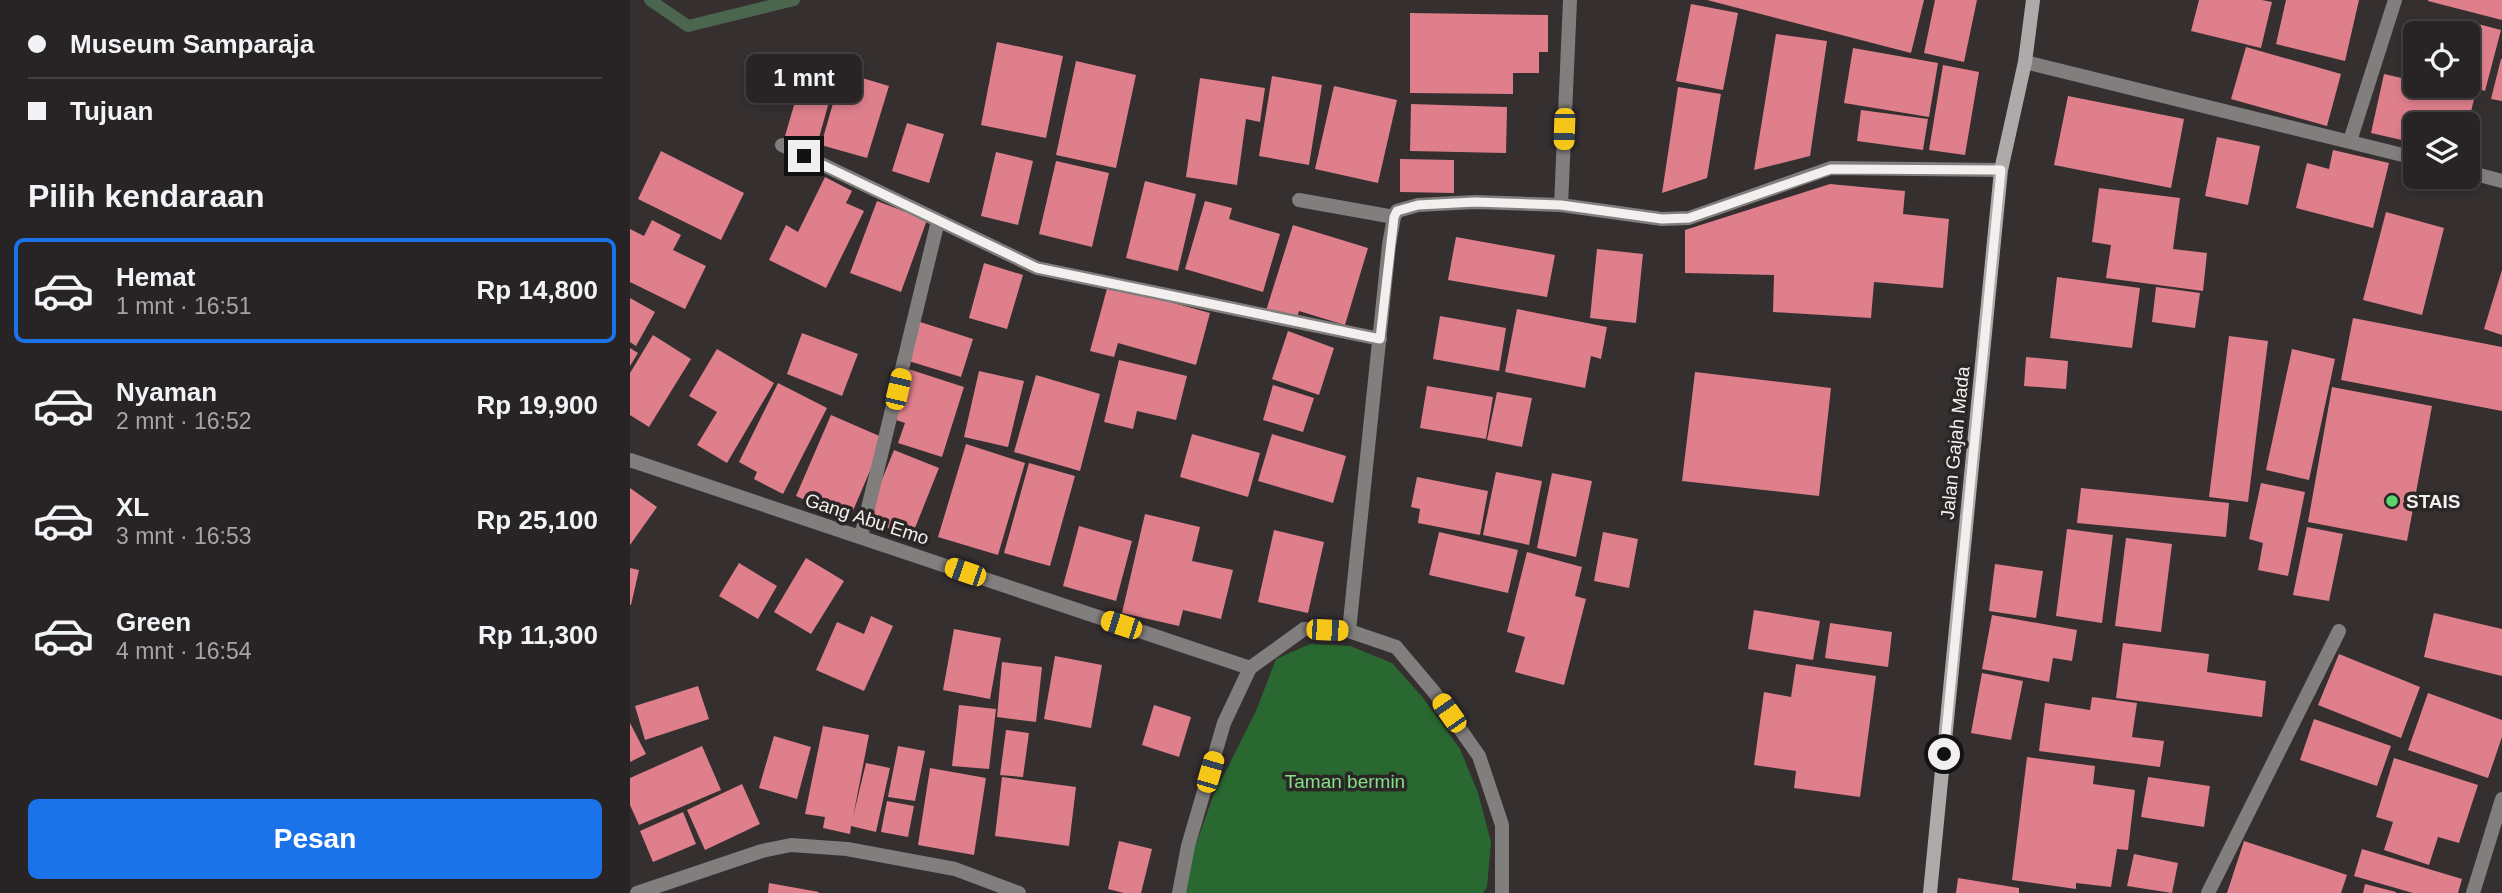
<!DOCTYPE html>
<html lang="id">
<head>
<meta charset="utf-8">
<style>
  :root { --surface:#282324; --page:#342f31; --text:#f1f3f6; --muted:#a5a4a6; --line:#444041; --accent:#1a73e8 }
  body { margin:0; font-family:Helvetica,sans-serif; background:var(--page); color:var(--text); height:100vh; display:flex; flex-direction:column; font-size:26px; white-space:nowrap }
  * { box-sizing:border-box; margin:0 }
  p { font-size:23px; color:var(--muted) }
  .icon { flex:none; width:38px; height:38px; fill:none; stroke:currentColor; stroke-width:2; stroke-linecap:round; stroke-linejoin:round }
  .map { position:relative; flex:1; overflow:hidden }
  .side { display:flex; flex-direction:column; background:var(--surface); width:630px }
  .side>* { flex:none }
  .hud { display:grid; align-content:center; height:154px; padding:0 28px; background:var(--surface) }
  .fabs { position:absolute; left:1773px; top:21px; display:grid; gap:14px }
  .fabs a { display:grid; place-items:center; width:77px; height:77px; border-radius:10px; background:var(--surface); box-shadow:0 4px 10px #0003,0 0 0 2px var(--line); font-size:35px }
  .end { position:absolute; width:32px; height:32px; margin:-16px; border:9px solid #f2efef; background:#111; box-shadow:0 0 0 4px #111 }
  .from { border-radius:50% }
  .bubble { position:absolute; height:49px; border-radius:10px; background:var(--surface); box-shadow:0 4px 10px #0003,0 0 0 2px var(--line); font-size:23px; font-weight:700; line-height:49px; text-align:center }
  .car { position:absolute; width:21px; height:42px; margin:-21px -10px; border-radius:9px; box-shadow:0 0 5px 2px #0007; background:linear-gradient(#f5c518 24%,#345 0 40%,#f5c518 0 76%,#345 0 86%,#f5c518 0) }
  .hud b { display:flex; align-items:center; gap:24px; height:66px; font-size:26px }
  .hud b+b { border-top:2px solid var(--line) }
  .hud i { width:18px; height:18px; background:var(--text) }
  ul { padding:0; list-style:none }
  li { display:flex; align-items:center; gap:21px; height:105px; margin:0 14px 10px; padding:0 14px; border:4px solid transparent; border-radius:10px }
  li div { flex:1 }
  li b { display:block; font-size:26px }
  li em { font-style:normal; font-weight:700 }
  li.selected { border-color:var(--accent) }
  li>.icon { width:63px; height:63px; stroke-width:1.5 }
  h2 { padding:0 28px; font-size:32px; line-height:84px }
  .button { display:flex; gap:14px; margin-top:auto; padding:14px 28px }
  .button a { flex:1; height:80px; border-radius:10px; background:var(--accent); color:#fff; font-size:28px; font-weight:700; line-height:80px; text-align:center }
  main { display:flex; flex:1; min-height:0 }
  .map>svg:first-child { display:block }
</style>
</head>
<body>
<main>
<section class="side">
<div class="hud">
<b><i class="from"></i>Museum Samparaja</b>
<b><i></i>Tujuan</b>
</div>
<h2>Pilih kendaraan</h2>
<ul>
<li class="selected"><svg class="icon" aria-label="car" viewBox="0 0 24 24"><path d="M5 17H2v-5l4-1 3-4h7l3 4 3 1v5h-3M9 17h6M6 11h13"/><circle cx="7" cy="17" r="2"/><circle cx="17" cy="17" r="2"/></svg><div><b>Hemat</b><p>1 mnt · 16:51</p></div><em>Rp 14,800</em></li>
<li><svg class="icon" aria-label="car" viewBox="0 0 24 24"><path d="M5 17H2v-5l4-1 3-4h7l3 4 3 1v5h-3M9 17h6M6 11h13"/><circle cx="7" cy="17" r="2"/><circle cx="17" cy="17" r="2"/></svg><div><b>Nyaman</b><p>2 mnt · 16:52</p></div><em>Rp 19,900</em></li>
<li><svg class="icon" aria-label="car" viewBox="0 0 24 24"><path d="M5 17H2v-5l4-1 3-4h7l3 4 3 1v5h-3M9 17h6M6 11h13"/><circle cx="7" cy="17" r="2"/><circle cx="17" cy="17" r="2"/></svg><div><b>XL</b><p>3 mnt · 16:53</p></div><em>Rp 25,100</em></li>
<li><svg class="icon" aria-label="car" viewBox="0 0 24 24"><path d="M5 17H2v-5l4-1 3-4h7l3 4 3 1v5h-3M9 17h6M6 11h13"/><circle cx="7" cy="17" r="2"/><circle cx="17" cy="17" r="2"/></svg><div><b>Green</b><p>4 mnt · 16:54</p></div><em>Rp 11,300</em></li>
</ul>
<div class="button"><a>Pesan</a></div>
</section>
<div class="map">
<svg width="1872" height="893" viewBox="0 0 1872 893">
  <rect width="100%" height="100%" fill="#352f30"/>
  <path fill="#296931" d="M 680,644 L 720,646 L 762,663 L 794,699 L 830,749 L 848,793 L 861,842 L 857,887 L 853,893 L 544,893 L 559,864 L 582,799 L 626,711 L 646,659 Z"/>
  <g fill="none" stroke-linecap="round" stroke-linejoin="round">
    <path stroke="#4b654f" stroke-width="12" d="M 20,0 L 58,26 L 164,0"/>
  </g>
  <path fill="#df7f8c" d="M 1077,0 L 1294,0 L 1281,53 Z
    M 1305,0 L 1347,0 L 1334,62 L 1294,53 Z
    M 1569,0 L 1632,0 L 1642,2 L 1631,48 L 1561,31 Z
    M 1656,0 L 1729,0 L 1715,61 L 1646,44 Z
    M 1798,0 L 1872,0 L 1872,20 L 1798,1 Z
    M 1061,4 L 1108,13 L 1093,90 L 1046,81 Z
    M 780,13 L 918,15 L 918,52 L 909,52 L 909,73 L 883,73 L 883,94 L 780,93 Z
    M 1833,20 L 1871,30 L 1855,91 L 1838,86 L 1838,33 L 1829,33 Z
    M 1146,34 L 1197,41 L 1180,156 L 1124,170 Z
    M 367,42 L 433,56 L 416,138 L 351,125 Z
    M 1616,47 L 1711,74 L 1697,126 L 1601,99 Z
    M 1223,48 L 1308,63 L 1299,117 L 1214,103 Z
    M 1871,59 L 1872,59 L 1872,101 L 1861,99 Z
    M 446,61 L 506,75 L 486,168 L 426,155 Z
    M 176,64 L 207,73 L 187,145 L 155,136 Z
    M 1313,65 L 1349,72 L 1335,155 L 1299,150 Z
    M 212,72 L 259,86 L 237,158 L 191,145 Z
    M 1754,74 L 1785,81 L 1785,86 L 1804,86 L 1845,95 L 1838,124 L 1785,124 L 1785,143 L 1741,133 Z
    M 642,76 L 692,85 L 679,165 L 629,156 Z
    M 570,78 L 635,88 L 630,122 L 616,119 L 607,185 L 556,177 Z
    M 704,86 L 767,100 L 748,183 L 685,169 Z
    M 1048,87 L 1091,94 L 1077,178 L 1032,193 Z
    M 1438,96 L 1554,119 L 1541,188 L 1424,165 Z
    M 781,104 L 877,107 L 876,153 L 780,151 Z
    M 1231,110 L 1298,119 L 1293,150 L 1227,141 Z
    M 277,123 L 314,134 L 299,183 L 262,171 Z
    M 1587,137 L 1630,146 L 1618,205 L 1575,196 Z
    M 1703,150 L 1759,163 L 1743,228 L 1666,208 L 1677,163 L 1699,169 Z
    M 31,151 L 114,193 L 91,240 L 8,199 Z
    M 366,152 L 403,161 L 388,225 L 351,216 Z
    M 770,159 L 824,160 L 824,193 L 770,192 Z
    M 426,161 L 479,173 L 462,247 L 409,234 Z
    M 195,177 L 222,191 L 216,203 L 234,211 L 196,288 L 139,260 L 156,225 L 168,232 Z
    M 515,181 L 566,194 L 548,271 L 496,258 Z
    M 1200,184 L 1275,191 L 1273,214 L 1319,219 L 1313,288 L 1244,282 L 1241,318 L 1143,312 L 1144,275 L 1055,273 L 1055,230 Z
    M 1469,188 L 1550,198 L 1543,249 L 1577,253 L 1573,291 L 1476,278 L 1481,245 L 1462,242 Z
    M 247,201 L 297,220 L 271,292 L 220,273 Z
    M 575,201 L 602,208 L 599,219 L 650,234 L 633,292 L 555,269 Z
    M 1756,212 L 1814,228 L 1792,315 L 1733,300 Z
    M 22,220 L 51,235 L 43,250 L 76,266 L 55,309 L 0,282 L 0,229 L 14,236 Z
    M 663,225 L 738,248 L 715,325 L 669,311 L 665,324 L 635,314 Z
    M 826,237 L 925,255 L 917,297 L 818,280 Z
    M 967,249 L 1013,254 L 1006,323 L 960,318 Z
    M 354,263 L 393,275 L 377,329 L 339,318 Z
    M 1872,270 L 1872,335 L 1854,329 Z
    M 1427,277 L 1510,288 L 1502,348 L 1420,338 Z
    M 478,285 L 580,313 L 566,365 L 488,343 L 484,357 L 460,351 Z
    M 1526,287 L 1570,293 L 1565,328 L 1522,322 Z
    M 0,298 L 25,312 L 6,346 L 0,342 Z
    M 887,309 L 977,327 L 971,359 L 961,356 L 955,388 L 875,372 Z
    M 810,316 L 876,328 L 869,371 L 803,359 Z
    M 1723,318 L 1872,347 L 1872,411 L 1711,380 Z
    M 284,320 L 343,339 L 331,377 L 272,359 Z
    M 658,331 L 704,348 L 689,395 L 642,379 Z
    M 172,333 L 228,354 L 212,396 L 157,374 Z
    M 23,335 L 61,359 L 19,427 L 0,415 L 0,373 Z
    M 1599,336 L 1638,341 L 1618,502 L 1579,497 Z
    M 0,348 L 8,353 L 0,366 Z
    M 87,349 L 144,383 L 97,463 L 67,445 L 87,412 L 59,396 Z
    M 1662,349 L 1705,359 L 1679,480 L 1636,470 Z
    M 1396,357 L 1438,361 L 1436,389 L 1394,386 Z
    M 489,360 L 557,376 L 546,420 L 507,411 L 503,429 L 474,422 Z
    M 272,367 L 334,387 L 312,457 L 268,443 L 275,423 L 257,417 Z
    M 349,371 L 394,381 L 378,447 L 334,437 Z
    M 1065,372 L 1201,388 L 1189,496 L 1052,481 Z
    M 406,375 L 470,394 L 450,471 L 384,452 Z
    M 148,383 L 197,408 L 153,494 L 124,479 L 127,472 L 109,462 Z
    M 643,385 L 684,398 L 673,432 L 633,420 Z
    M 797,386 L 863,397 L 856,439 L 790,428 Z
    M 1702,387 L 1802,406 L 1777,541 L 1678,522 Z
    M 867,392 L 902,398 L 892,447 L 857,440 Z
    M 201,415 L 254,438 L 219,520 L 166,496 Z
    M 562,434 L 630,453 L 618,497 L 550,477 Z
    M 642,434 L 716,456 L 703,503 L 628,481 Z
    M 336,444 L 395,463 L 368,555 L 308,537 Z
    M 264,450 L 309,468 L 281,538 L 236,519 Z
    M 399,463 L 445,476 L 420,566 L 374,553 Z
    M 866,472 L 912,481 L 899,545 L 853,535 Z
    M 922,473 L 962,481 L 946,557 L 907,548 Z
    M 787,477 L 858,491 L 850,535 L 788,523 L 790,509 L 781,507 Z
    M 1631,483 L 1675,492 L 1658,576 L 1628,570 L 1633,543 L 1619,539 Z
    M 0,488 L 27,507 L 0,545 Z
    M 1451,488 L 1599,503 L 1596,537 L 1447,523 Z
    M 515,514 L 570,527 L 562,561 L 603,570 L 591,619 L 553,610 L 549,626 L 492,613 Z
    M 449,526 L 502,541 L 486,601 L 433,586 Z
    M 1677,527 L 1713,534 L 1699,601 L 1663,595 Z
    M 1437,529 L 1483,535 L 1472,623 L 1426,616 Z
    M 644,530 L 694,542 L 678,613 L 628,602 Z
    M 809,532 L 888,550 L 878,593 L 799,575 Z
    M 973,532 L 1008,539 L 999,588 L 964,581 Z
    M 1496,538 L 1542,544 L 1531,632 L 1485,626 Z
    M 897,552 L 952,567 L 945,596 L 956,599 L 934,685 L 885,672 L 895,637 L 877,632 Z
    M 176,558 L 214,581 L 181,634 L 144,612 Z
    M 109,563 L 147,586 L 128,619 L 89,596 Z
    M 1365,564 L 1413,571 L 1406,618 L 1359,611 Z
    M 0,568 L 9,570 L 1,605 L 0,605 Z
    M 1124,610 L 1190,621 L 1183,660 L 1118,649 Z
    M 1804,613 L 1872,629 L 1872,676 L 1794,657 Z
    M 1362,615 L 1447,630 L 1442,661 L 1423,658 L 1419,682 L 1352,669 Z
    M 241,616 L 263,626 L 234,691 L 186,670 L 207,622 L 234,634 Z
    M 1200,623 L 1262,632 L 1258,667 L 1195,658 Z
    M 324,629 L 371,638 L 360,699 L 313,690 Z
    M 1493,643 L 1579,654 L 1577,672 L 1636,681 L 1632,717 L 1486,698 Z
    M 1709,654 L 1790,687 L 1771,738 L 1688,705 Z
    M 425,656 L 472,665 L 461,728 L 414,719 Z
    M 372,662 L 412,667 L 406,722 L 367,717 Z
    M 1166,664 L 1246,676 L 1230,797 L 1164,788 L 1166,771 L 1124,765 L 1134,692 L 1161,697 Z
    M 1352,673 L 1393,681 L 1381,740 L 1341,733 Z
    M 68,686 L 79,719 L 15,740 L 5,706 Z
    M 1798,693 L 1872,720 L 1872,737 L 1858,778 L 1778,750 Z
    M 1462,697 L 1507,703 L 1502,737 L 1534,741 L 1530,767 L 1409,751 L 1415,703 L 1460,710 Z
    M 329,705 L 366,709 L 359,769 L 322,766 Z
    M 524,705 L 561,717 L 549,757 L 512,745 Z
    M 1684,719 L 1761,746 L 1747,786 L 1670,760 Z
    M 0,723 L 16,754 L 0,762 Z
    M 193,726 L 239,735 L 223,817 L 236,763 L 260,768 L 246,832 L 221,826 L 220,834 L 193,828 L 195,817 L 175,814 Z
    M 376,730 L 399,733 L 393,777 L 370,775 Z
    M 144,736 L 181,747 L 167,799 L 129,788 Z
    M 72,746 L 91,790 L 9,825 L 0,805 L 0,778 Z
    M 268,746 L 295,751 L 285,801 L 258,797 Z
    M 1397,757 L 1465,766 L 1463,784 L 1505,790 L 1498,850 L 1487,849 L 1481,887 L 1446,883 L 1446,889 L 1382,880 Z
    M 1764,758 L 1848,785 L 1829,843 L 1808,837 L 1799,865 L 1754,850 L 1763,822 L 1746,817 Z
    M 300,768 L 356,778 L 344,855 L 288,845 Z
    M 372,777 L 446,787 L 439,846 L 365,836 Z
    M 1518,777 L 1580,786 L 1574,827 L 1511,817 Z
    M 112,784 L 130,824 L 75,850 L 57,810 Z
    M 257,801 L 284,806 L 278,837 L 251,832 Z
    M 53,812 L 66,844 L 23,862 L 10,831 Z
    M 489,841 L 522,849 L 511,893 L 494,893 L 478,889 Z
    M 1614,841 L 1717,875 L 1711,893 L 1597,893 Z
    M 1732,849 L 1832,879 L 1828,893 L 1783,893 L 1724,876 Z
    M 1504,854 L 1548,863 L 1542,893 L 1497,886 Z
    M 1328,878 L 1389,888 L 1389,893 L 1326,893 Z
    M 139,883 L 189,892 L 188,893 L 138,893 Z
    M 1735,884 L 1766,892 L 1766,893 L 1733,893 Z"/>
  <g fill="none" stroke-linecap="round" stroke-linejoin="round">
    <path stroke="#817e7e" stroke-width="14" d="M 1395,62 L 1785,158
      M 1720,141 L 1765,0
      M 152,145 L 407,268 L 750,339
      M 1838,172 L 1872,181
      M 669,200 L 764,217
      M 931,205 L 940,0
      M 0,460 L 620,668
      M 231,537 L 308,221
      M 719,631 L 759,245 L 764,217 L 767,211 L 788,205 L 845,202 L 931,205 L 1032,219 L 1059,218 L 1201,168 L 1371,170
      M 7,893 L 132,851 L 161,845 L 217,849 L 325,869 L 389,893
      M 549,893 L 558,846 L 594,723 L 620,668 L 674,629 L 719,631 L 766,647 L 804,692 L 849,756 L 872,825 L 872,893
      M 1578,893 L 1709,631
      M 1843,893 L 1872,799"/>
    <path stroke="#aeaaaa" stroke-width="14" d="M 1300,893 L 1371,170 L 1395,62 L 1403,0"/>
  </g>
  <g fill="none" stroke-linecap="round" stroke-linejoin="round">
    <path stroke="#f2efef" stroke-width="9" d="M 174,156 L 407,268 L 750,339 L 764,217 L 767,211 L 788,205 L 845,202 L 931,205 L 1032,219 L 1059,218 L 1201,169 L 1371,170 L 1314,754"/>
  </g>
  <circle fill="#5ed56c" stroke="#2b2626" stroke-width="2.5" cx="1762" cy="501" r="7"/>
  <g text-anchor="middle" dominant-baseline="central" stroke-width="7" stroke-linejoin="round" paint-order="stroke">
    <g font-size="19" fill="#f2efef" stroke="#2b2626">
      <text transform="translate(1325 443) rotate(-84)">Jalan Gajah Mada</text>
      <text transform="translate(237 519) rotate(18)">Gang Abu Emo</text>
    </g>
    <g font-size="19" font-weight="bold" fill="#f2efef" stroke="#2b2626" text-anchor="start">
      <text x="1776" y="501">STAIS</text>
    </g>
    <g font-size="19" fill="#83e08a" stroke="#2b2626">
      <text x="715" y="781">Taman bermin</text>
    </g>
  </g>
</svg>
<div class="fabs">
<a><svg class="icon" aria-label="locate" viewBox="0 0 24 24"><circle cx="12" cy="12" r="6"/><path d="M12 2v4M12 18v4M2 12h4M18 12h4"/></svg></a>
<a><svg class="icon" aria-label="layers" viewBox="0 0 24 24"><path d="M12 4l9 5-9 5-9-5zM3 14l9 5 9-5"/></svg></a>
</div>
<i class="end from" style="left:1314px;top:754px"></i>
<i class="end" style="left:174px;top:156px"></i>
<div class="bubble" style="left:116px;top:54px;width:116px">1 mnt</div>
<i class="car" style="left:934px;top:129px;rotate:182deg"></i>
<i class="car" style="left:268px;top:389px;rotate:13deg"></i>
<i class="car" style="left:335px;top:572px;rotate:289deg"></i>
<i class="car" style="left:491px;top:625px;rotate:288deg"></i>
<i class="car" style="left:697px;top:630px;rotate:92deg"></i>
<i class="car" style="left:819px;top:713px;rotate:325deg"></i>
<i class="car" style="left:580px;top:772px;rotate:16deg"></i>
</div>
</main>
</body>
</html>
